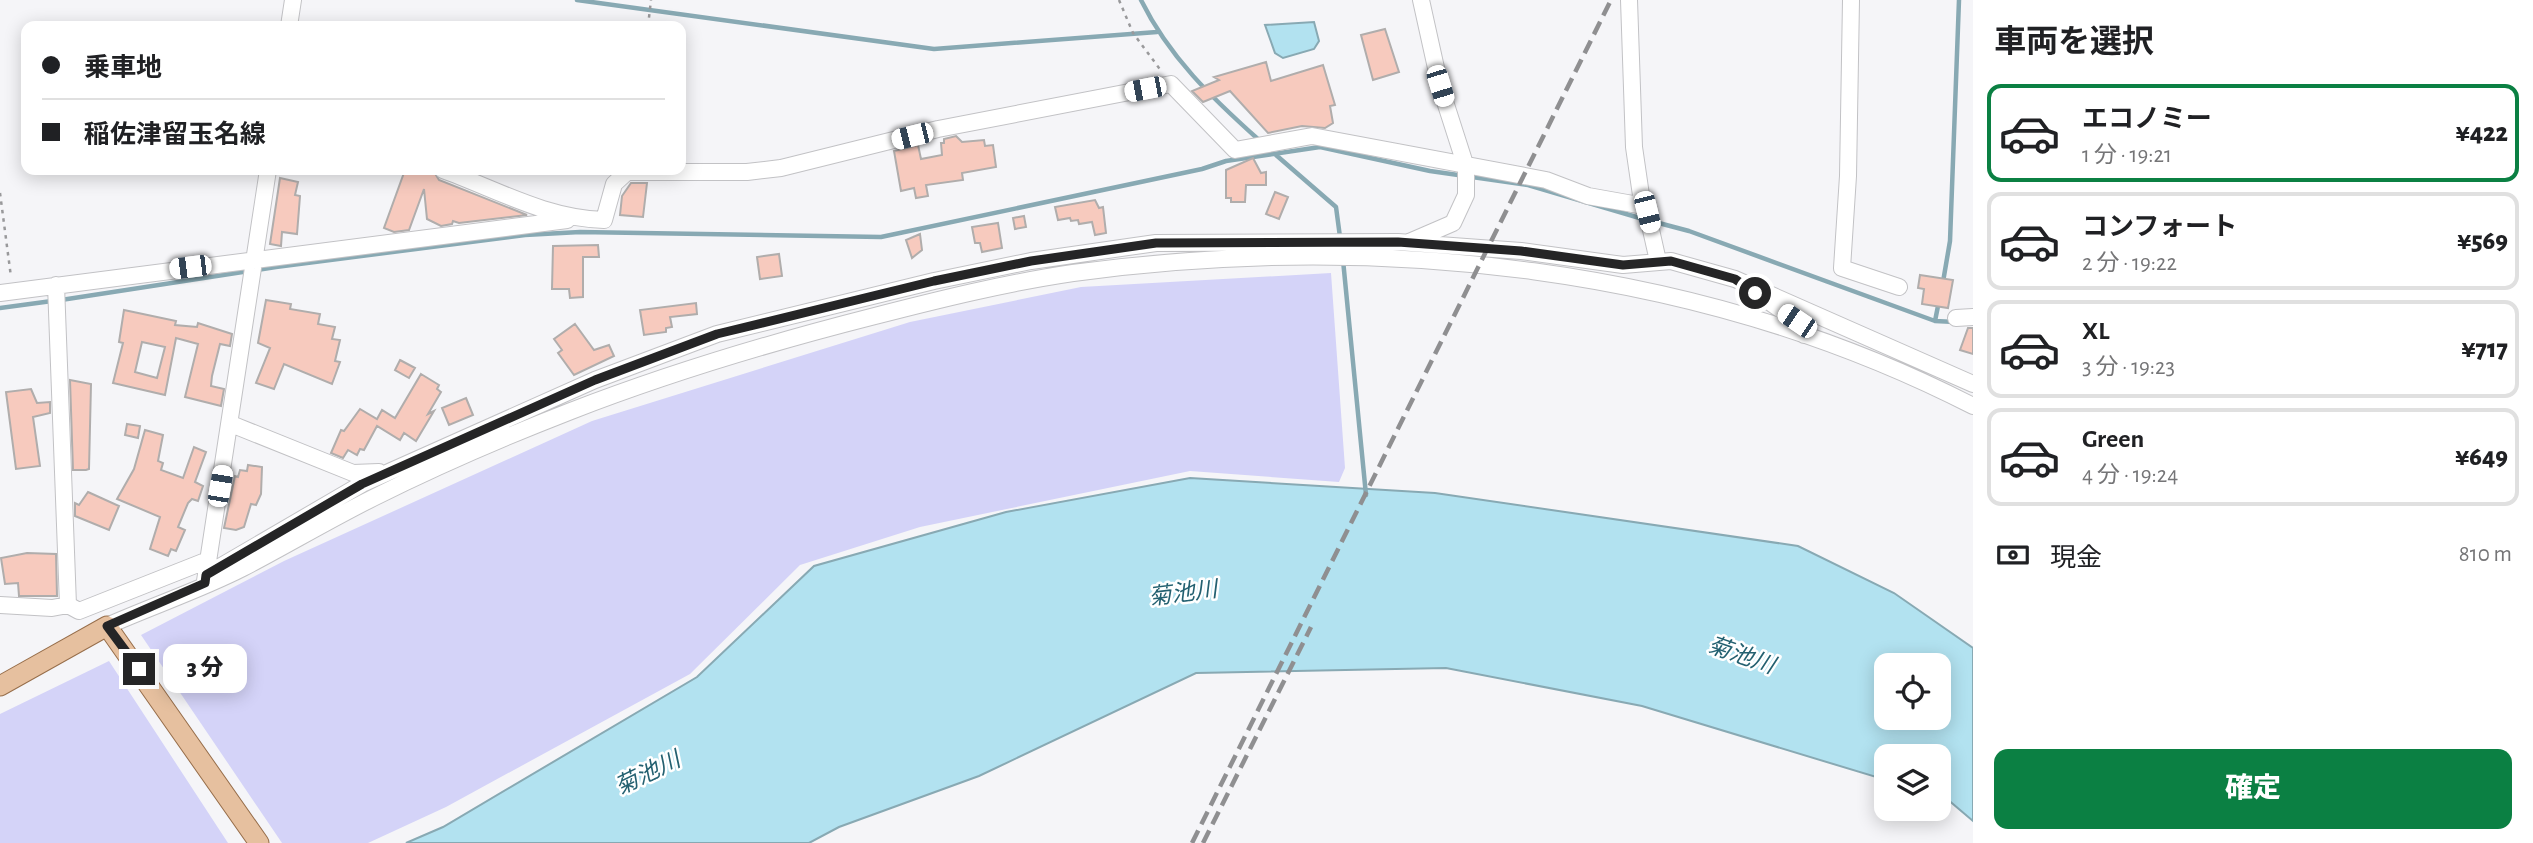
<!DOCTYPE html>
<html lang="ja">
<head>
<meta charset="utf-8">
<style>
  :root { --surface:#fff; --page:#f2f2f2; --text:#202124; --muted:#757577; --line:#e0e0e0; --accent:#0b8043 }
  body { margin:0; font-family:"Alegreya Sans","Noto Sans JP",sans-serif; background:var(--page); color:var(--text); height:100vh; display:flex; flex-direction:column; font-size:26px; white-space:nowrap }
  * { box-sizing:border-box; margin:0 }
  p { font-size:23px; color:var(--muted) }
  .icon { flex:none; width:38px; height:38px; fill:none; stroke:currentColor; stroke-width:2; stroke-linecap:round; stroke-linejoin:round }
  .map { position:relative; flex:1; overflow:hidden }
  .side { display:flex; flex-direction:column; background:var(--surface); width:560px }
  .side>* { flex:none }
  .top-card { position:absolute; left:21px; top:21px; width:665px; height:154px; border-radius:14px; box-shadow:0 4px 18px #0003; display:grid; align-content:center; height:154px; padding:0 21px; background:var(--surface) }
  .controls { position:absolute; left:1874px; top:653px; display:grid; gap:14px }
  .controls a { display:grid; place-items:center; width:77px; height:77px; border-radius:14px; background:var(--surface); box-shadow:0 4px 18px #0003; font-size:35px }
  .end { position:absolute; width:32px; height:32px; margin:-16px; border:9px solid #252526; background:#fff; box-shadow:0 0 0 4px #fff }
  .from { border-radius:50% }
  .bubble { position:absolute; height:49px; border-radius:14px; background:var(--surface); box-shadow:0 4px 18px #0003; font-size:23px; font-weight:800; line-height:49px; text-align:center }
  .car { position:absolute; width:21px; height:42px; margin:-21px -10px; border-radius:9px; box-shadow:0 0 5px 2px #0007; background:linear-gradient(#fff 24%,#345 0 40%,#fff 0 76%,#345 0 86%,#fff 0) }
  .top-card b { display:flex; align-items:center; gap:24px; height:66px; font-size:26px }
  .top-card b+b { border-top:2px solid var(--line) }
  .top-card i { width:18px; height:18px; background:var(--text) }
  ul { padding:0; list-style:none }
  li { display:flex; align-items:center; gap:21px; height:98px; margin:0 14px 10px; padding:0 7px; border:4px solid var(--line); border-radius:14px }
  li div { flex:1 }
  li b { display:block; font-size:26px }
  li em { font-style:normal; font-weight:800 }
  li.current { border-color:var(--accent) }
  li>.icon { width:63px; height:63px; stroke-width:1.5 }
  h2 { padding:0 21px; font-size:32px; line-height:84px }
  .pay { display:flex; align-items:center; gap:18px; height:77px; padding:0 21px; font-size:26px }
  .pay p { margin-inline-start:auto }
  .action { display:flex; gap:14px; margin-top:auto; padding:14px 21px }
  .action a { flex:1; height:80px; border-radius:14px; background:var(--accent); color:#fff; font-size:28px; font-weight:800; line-height:80px; text-align:center }
  main { display:flex; flex:1; min-height:0 }
  .map>svg:first-child { display:block }
</style>
</head>
<body>
<main>
<div class="map">
<svg width="1973" height="843" viewBox="0 0 1973 843">
  <rect width="100%" height="100%" fill="#f5f5f8"/>
  <path fill="#d4d3f8" d="M 1331,273 L 1345,468 L 1339,482 L 1190,471 L 920,527 L 800,565 L 690,674 L 446,807 L 368,843 L 282,843 L 141,635 L 284,561 L 592,421 L 910,322 L 1081,287 Z
    M 109,661 L 228,843 L 0,843 L 0,714 Z"/>
  <path fill="#b2e2f0" stroke="#88a9b3" stroke-width="2" fill-rule="evenodd" d="M 1314,22 L 1319,41 L 1314,49 L 1283,58 L 1275,53 L 1265,25 Z
    M 1190,478 L 1435,493 L 1798,546 L 1894,593 L 1973,648 L 1973,821 L 1947,799 L 1939,796 L 1939,756 L 1886,756 L 1886,780 L 1642,706 L 1446,668 L 1196,673 L 979,776 L 839,827 L 809,843 L 406,843 L 443,827 L 697,677 L 814,566 L 1006,512 ZM 1886,665 L 1939,665 L 1939,718 L 1886,718 Z"/>
  <g fill="none" stroke-linecap="round" stroke-linejoin="round">
    <path stroke="#88a9b3" stroke-width="4.5" d="M 577,0 L 934,49 L 1157,32
      M 1141,0 C 1169,57 1212,98 1259,140
      M 1276,155 L 1336,207 L 1340,237
      M 1655,222 L 1689,231 L 1935,321 L 1955,322
      M 1343,260 L 1366,495
      M 1943,282 L 1950,241 L 1959,0
      M 61,300 L 276,267 L 525,235 L 580,232 L 881,237 L 1202,169 L 1226,161 L 1320,147 L 1430,171 L 1528,185 L 1643,219
      M 0,308 L 52,301
      M 1935,321 L 1939,301"/>
  </g>
  <path fill="#f7cabe" stroke="#b0adac" stroke-width="2" fill-rule="evenodd" d="M 1385,29 L 1399,72 L 1373,80 L 1361,35 Z
    M 1266,62 L 1271,81 L 1323,65 L 1335,105 L 1330,106 L 1333,123 L 1325,128 L 1302,126 L 1268,133 L 1230,91 L 1203,102 L 1192,91 L 1219,80 L 1214,77 Z
    M 956,136 L 962,142 L 984,140 L 985,146 L 993,145 L 996,167 L 962,173 L 963,180 L 926,185 L 928,196 L 916,198 L 914,188 L 901,191 L 894,151 L 918,145 L 921,159 L 942,155 L 941,143 L 944,143 L 944,139 Z
    M 1253,158 L 1261,173 L 1266,172 L 1266,185 L 1246,185 L 1245,202 L 1231,202 L 1231,198 L 1226,198 L 1226,170 Z
    M 405,170 L 433,170 L 439,180 L 527,215 L 459,223 L 453,221 L 452,224 L 441,226 L 427,219 L 424,189 L 409,230 L 394,232 L 384,228 Z
    M 280,178 L 298,182 L 295,195 L 300,196 L 297,234 L 282,232 L 281,246 L 270,244 Z
    M 631,183 L 647,183 L 643,217 L 620,215 L 622,196 Z
    M 1275,192 L 1288,197 L 1279,219 L 1266,214 Z
    M 1095,200 L 1099,208 L 1103,207 L 1106,233 L 1095,235 L 1092,222 L 1079,224 L 1078,220 L 1071,221 L 1070,218 L 1058,220 L 1055,207 Z
    M 1024,216 L 1026,227 L 1015,229 L 1013,218 Z
    M 998,223 L 1002,248 L 982,252 L 980,243 L 975,243 L 972,227 Z
    M 920,234 L 922,250 L 912,258 L 906,240 Z
    M 598,245 L 599,257 L 583,257 L 583,297 L 570,298 L 569,289 L 552,289 L 553,246 Z
    M 779,254 L 782,276 L 760,279 L 757,257 Z
    M 1920,275 L 1953,280 L 1948,308 L 1922,304 L 1924,289 L 1918,288 Z
    M 266,300 L 291,304 L 290,309 L 320,314 L 318,324 L 335,327 L 332,339 L 340,340 L 335,361 L 340,362 L 332,384 L 284,364 L 274,389 L 256,383 L 270,348 L 258,343 Z
    M 696,303 L 697,314 L 670,317 L 672,327 L 666,328 L 666,332 L 644,335 L 640,310 Z
    M 124,310 L 176,321 L 175,325 L 197,327 L 198,323 L 232,334 L 230,346 L 220,344 L 212,376 L 211,386 L 224,389 L 221,406 L 185,397 L 198,344 L 176,338 L 165,395 L 113,383 L 123,343 L 119,342 ZM 142,342 L 165,347 L 157,378 L 135,372 Z
    M 575,324 L 594,350 L 609,345 L 614,356 L 574,375 L 558,353 L 562,350 L 554,339 Z
    M 1968,328 L 1973,328 L 1973,354 L 1960,350 Z
    M 400,360 L 415,368 L 409,378 L 395,370 Z
    M 421,374 L 439,385 L 437,389 L 441,392 L 428,414 L 434,411 L 416,441 L 404,433 L 400,440 L 377,426 L 364,450 L 360,449 L 357,455 L 348,450 L 343,458 L 331,453 L 341,430 L 344,431 L 360,409 L 377,419 L 382,410 L 395,418 Z
    M 70,380 L 91,384 L 89,469 L 86,470 L 73,470 Z
    M 31,389 L 37,403 L 50,402 L 50,413 L 33,417 L 40,466 L 16,469 L 6,392 Z
    M 466,398 L 473,415 L 449,425 L 442,408 Z
    M 127,424 L 140,426 L 138,438 L 125,435 Z
    M 145,430 L 163,435 L 158,461 L 163,463 L 161,470 L 183,478 L 194,447 L 206,452 L 195,482 L 203,486 L 198,501 L 192,499 L 188,503 L 178,527 L 185,530 L 176,551 L 171,549 L 168,556 L 150,549 L 160,517 L 117,499 L 134,469 Z
    M 248,465 L 262,467 L 261,494 L 256,505 L 251,504 L 244,527 L 236,530 L 224,528 L 235,476 L 238,477 L 240,470 L 247,471 Z
    M 88,492 L 119,506 L 109,530 L 75,516 L 75,503 L 79,505 Z
    M 27,553 L 56,554 L 57,596 L 19,596 L 18,583 L 5,584 L 1,558 Z"/>
  <g fill="none" stroke-linecap="round" stroke-linejoin="round">
    <defs>
      <path id="minor" d="M 1629,0 L 1634,147 L 1642,202 L 1647,212 L 1658,261
        M 1851,0 L 1848,176 L 1842,268 L 1899,287
        M 289,26 L 293,0
        M 443,170 C 498,190 545,218 604,220 L 614,184 L 627,172 L 747,172 L 781,168 L 938,129 L 1171,84 L 1235,150 L 1312,136 L 1546,180 L 1588,196 L 1644,206
        M 1409,242 L 1453,223 L 1466,195 L 1466,167 L 1440,86 L 1421,0
        M 56,285 L 68,605
        M 0,293 L 567,220
        M 1768,301 L 1797,321 L 1804,335
        M 1956,318 L 1973,317
        M 231,424 L 353,473 L 379,472
        M 206,575 L 362,484 L 595,380 L 717,334 L 934,281 L 1031,261 L 1156,243 L 1398,242 L 1521,251 L 1623,265 L 1671,261 L 1735,279 L 1973,384
        M 205,581 L 268,170
        M 0,605 L 52,608 L 68,605 L 79,611 L 208,560
        M 107,626 C 152,606 200,590 243,568 C 287,545 329,520 373,498 C 437,466 504,437 571,411 C 669,373 769,343 871,317 C 937,300 1005,283 1073,273 C 1376,232 1698,265 1973,406"/>
      <path id="major" d="M 0,686 L 107,626 L 259,843"/>
    </defs>
    <use href="#minor" stroke="#c2c2c5" stroke-width="18"/>
    <use href="#major" stroke="#976e4b" stroke-width="21"/>
    <path stroke="#99999b" stroke-width="2.5" stroke-dasharray="3.5 5" stroke-linecap="butt" d="M 1119,0 L 1133,33 L 1162,72
      M 648,26 L 651,0
      M 0,193 L 11,277"/>
    <use href="#minor" stroke="#fff" stroke-width="16"/>
    <use href="#major" stroke="#e6c09f" stroke-width="19"/>
    <path stroke="#8f8f91" stroke-width="4.5" stroke-dasharray="14 7" stroke-linecap="butt" d="M 1192,843 L 1611,0
      M 1203,843 L 1311,627"/>
  </g>
  <g fill="none" stroke-linecap="round" stroke-linejoin="round">
    <path stroke="#252526" stroke-width="9" d="M 139,669 L 107,626 L 205,583 L 206,575 L 362,484 L 595,380 L 717,334 L 934,281 L 1031,261 L 1156,243 L 1398,242 L 1521,251 L 1623,265 L 1671,261 L 1735,279 L 1755,293"/>
  </g>
  <g text-anchor="middle" dominant-baseline="central" stroke-width="5" stroke-linejoin="round" paint-order="stroke">
    <g font-size="23" font-style="italic" fill="#236070" stroke="#fff">
      <text transform="translate(1183 594) rotate(-7)">菊池川</text>
      <text transform="translate(1741 656) rotate(19)">菊池川</text>
      <text transform="translate(648 774) rotate(-26)">菊池川</text>
    </g>
  </g>
</svg>
<div class="controls">
<a><svg class="icon" aria-label="locate" viewBox="0 0 24 24"><circle cx="12" cy="12" r="6"/><path d="M12 2v4M12 18v4M2 12h4M18 12h4"/></svg></a>
<a><svg class="icon" aria-label="layers" viewBox="0 0 24 24"><path d="M12 4l9 5-9 5-9-5zM3 14l9 5 9-5"/></svg></a>
</div>
<i class="end from" style="left:1755px;top:293px"></i>
<i class="end" style="left:139px;top:669px"></i>
<div class="bubble" style="left:163px;top:644px;width:84px">3 分</div>
<i class="car" style="left:1440px;top:86px;rotate:163deg"></i>
<i class="car" style="left:1145px;top:89px;rotate:259deg"></i>
<i class="car" style="left:912px;top:136px;rotate:256deg"></i>
<i class="car" style="left:1647px;top:212px;rotate:166deg"></i>
<i class="car" style="left:190px;top:267px;rotate:263deg"></i>
<i class="car" style="left:1797px;top:321px;rotate:304deg"></i>
<i class="car" style="left:220px;top:486px;rotate:10deg"></i>
<div class="top-card">
<b><i class="from"></i>乗車地</b>
<b><i></i>稲佐津留玉名線</b>
</div>
</div>
<section class="side">
<h2>車両を選択</h2>
<ul>
<li class="current"><svg class="icon" aria-label="car" viewBox="0 0 24 24"><path d="M5 17H2v-5l4-1 3-4h7l3 4 3 1v5h-3M9 17h6M6 11h13"/><circle cx="7" cy="17" r="2"/><circle cx="17" cy="17" r="2"/></svg><div><b>エコノミー</b><p>1 分 · 19:21</p></div><em>¥422</em></li>
<li><svg class="icon" aria-label="car" viewBox="0 0 24 24"><path d="M5 17H2v-5l4-1 3-4h7l3 4 3 1v5h-3M9 17h6M6 11h13"/><circle cx="7" cy="17" r="2"/><circle cx="17" cy="17" r="2"/></svg><div><b>コンフォート</b><p>2 分 · 19:22</p></div><em>¥569</em></li>
<li><svg class="icon" aria-label="car" viewBox="0 0 24 24"><path d="M5 17H2v-5l4-1 3-4h7l3 4 3 1v5h-3M9 17h6M6 11h13"/><circle cx="7" cy="17" r="2"/><circle cx="17" cy="17" r="2"/></svg><div><b>XL</b><p>3 分 · 19:23</p></div><em>¥717</em></li>
<li><svg class="icon" aria-label="car" viewBox="0 0 24 24"><path d="M5 17H2v-5l4-1 3-4h7l3 4 3 1v5h-3M9 17h6M6 11h13"/><circle cx="7" cy="17" r="2"/><circle cx="17" cy="17" r="2"/></svg><div><b>Green</b><p>4 分 · 19:24</p></div><em>¥649</em></li>
</ul>
<div class="pay"><svg class="icon" aria-label="cash" viewBox="0 0 24 24"><path d="M3 7h18v10H3z"/><circle cx="12" cy="12" r="2"/></svg>現金<p>810 m</p></div>
<div class="action"><a>確定</a></div>
</section>
</main>
</body>
</html>
